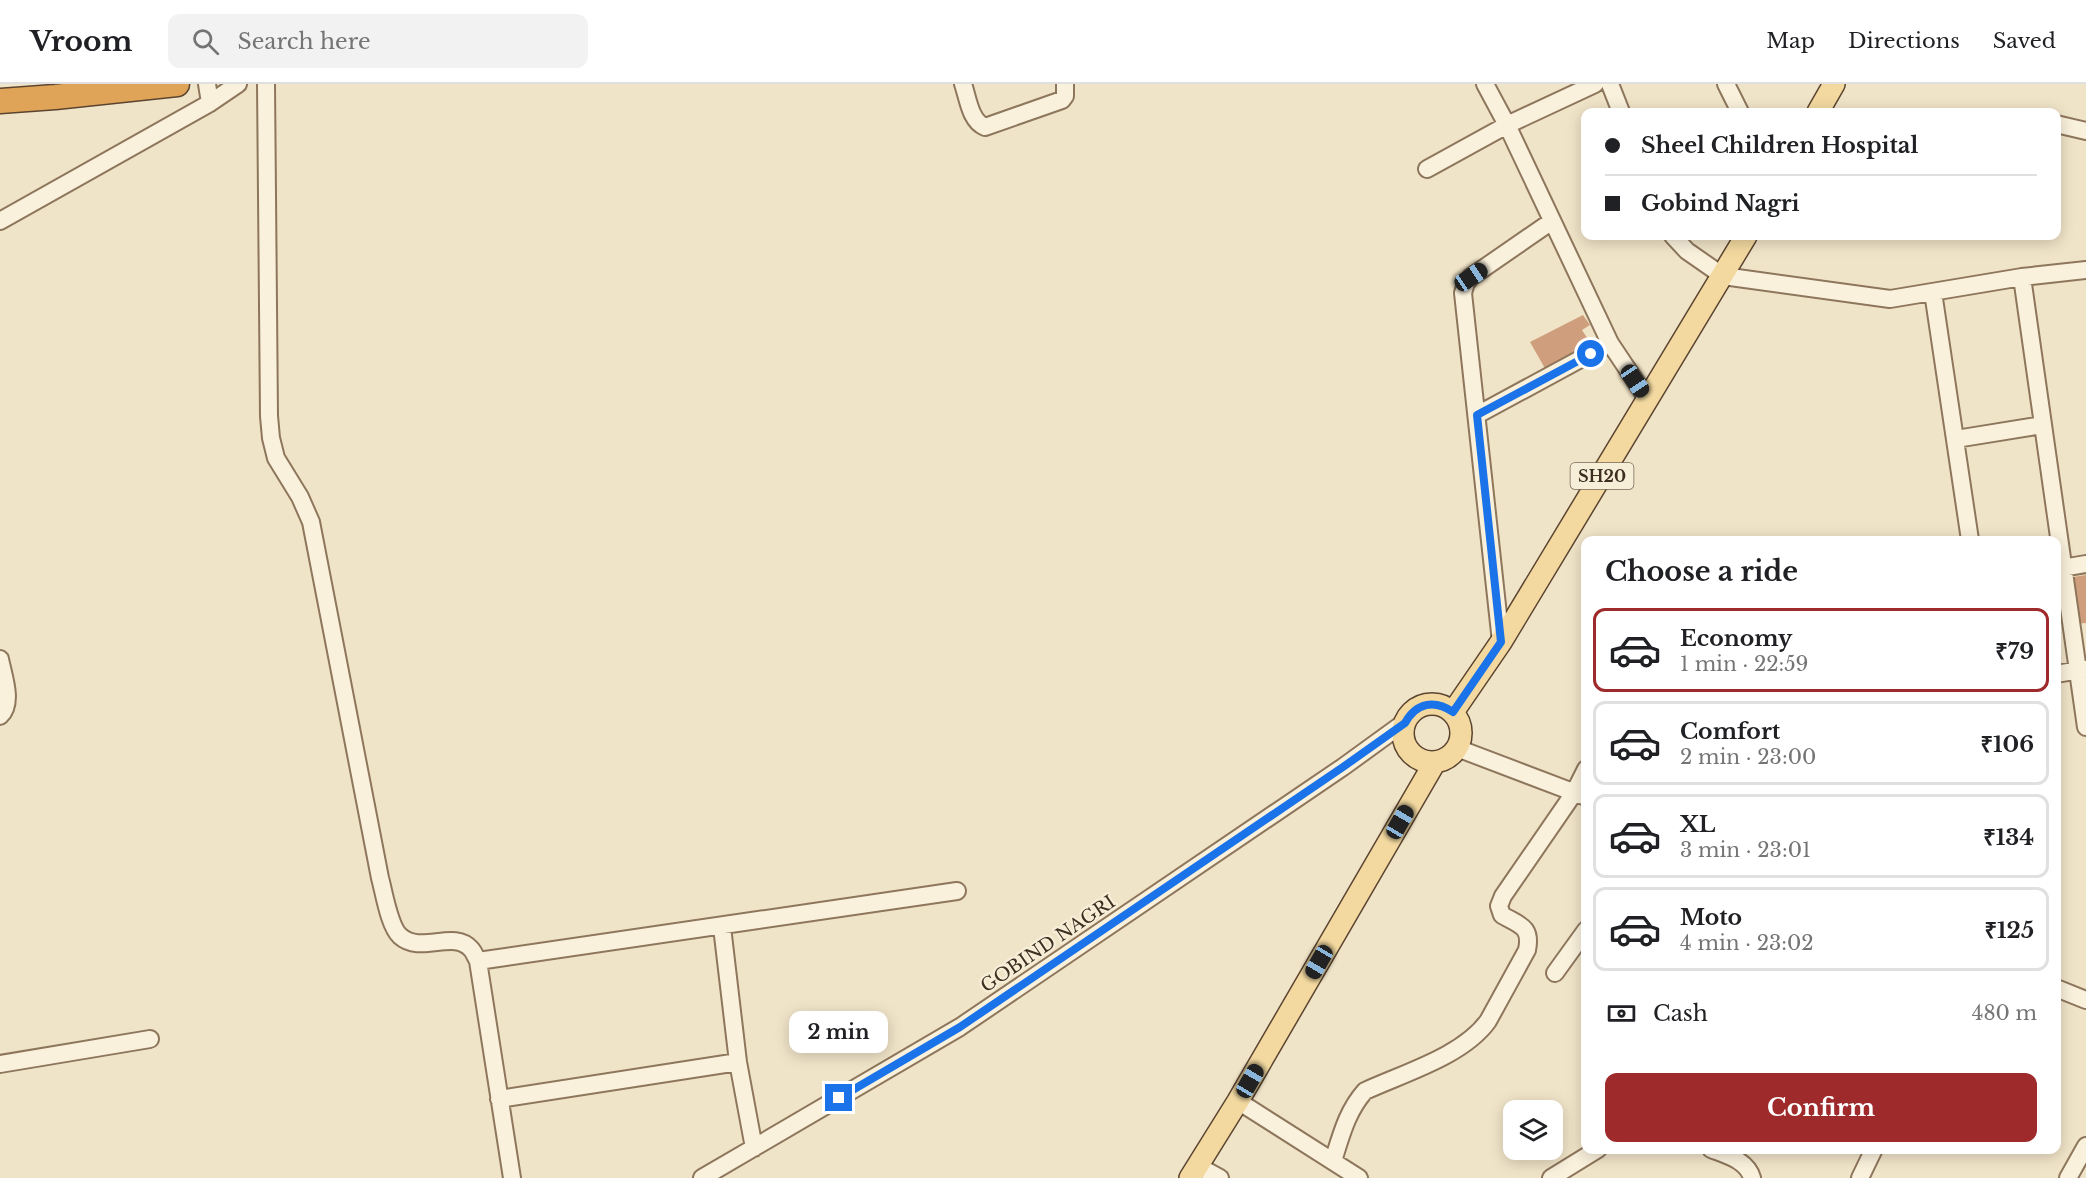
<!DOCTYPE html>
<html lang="en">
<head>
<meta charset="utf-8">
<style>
  :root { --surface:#fff; --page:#f2f2f2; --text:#202124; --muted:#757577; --line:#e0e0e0; --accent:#9e2a2b }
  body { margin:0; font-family:"Libre Baskerville",serif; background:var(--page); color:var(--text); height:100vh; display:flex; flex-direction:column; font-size:22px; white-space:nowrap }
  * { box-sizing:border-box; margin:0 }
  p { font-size:20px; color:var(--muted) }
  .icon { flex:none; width:33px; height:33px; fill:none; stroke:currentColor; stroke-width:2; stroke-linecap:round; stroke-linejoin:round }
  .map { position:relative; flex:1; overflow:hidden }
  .sheet { position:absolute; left:1581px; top:452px; width:480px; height:618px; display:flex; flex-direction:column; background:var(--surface); border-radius:12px; box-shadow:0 3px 15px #0003 }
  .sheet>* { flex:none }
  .banner { position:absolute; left:1581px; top:24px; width:480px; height:132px; border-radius:12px; box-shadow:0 3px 15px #0003; display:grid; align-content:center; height:132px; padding:0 24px; background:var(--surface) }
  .tools { position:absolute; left:1503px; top:1016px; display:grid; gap:12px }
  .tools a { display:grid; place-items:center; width:60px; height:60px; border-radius:12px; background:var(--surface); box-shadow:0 3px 15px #0003; font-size:30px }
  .end { position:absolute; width:27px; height:27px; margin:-14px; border:8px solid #1a73e8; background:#fff; box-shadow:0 0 0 3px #fff }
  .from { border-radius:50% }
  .bubble { position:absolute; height:42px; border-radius:12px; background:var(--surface); box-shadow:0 3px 15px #0003; font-size:20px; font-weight:700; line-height:42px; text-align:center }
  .car { position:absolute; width:18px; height:36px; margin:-18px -9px; border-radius:8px; box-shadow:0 0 4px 2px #0007; background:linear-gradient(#222 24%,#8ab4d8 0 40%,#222 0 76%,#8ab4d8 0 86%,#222 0) }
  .banner b { display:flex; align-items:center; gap:21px; height:57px; font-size:22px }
  .banner b+b { border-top:2px solid var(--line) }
  .banner i { width:15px; height:15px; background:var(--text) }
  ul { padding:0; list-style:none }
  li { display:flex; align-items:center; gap:18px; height:84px; margin:0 12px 9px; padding:0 12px; border:3px solid var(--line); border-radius:12px }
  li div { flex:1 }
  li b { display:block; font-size:22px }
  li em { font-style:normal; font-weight:700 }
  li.active { border-color:var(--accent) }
  li>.icon { width:54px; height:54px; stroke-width:1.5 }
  h2 { padding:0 24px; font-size:27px; line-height:72px }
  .pay { display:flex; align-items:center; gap:15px; height:66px; padding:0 24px; font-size:22px }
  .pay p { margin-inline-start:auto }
  .primary-button { display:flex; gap:12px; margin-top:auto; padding:12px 24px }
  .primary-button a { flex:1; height:69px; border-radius:12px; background:var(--accent); color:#fff; font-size:24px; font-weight:700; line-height:69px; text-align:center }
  header { display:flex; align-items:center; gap:36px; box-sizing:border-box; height:84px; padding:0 30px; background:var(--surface); border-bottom:2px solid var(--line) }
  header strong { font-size:28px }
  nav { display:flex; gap:33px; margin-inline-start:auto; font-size:21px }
  .search { width:420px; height:54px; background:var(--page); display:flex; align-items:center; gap:15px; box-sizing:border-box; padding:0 21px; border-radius:12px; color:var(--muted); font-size:22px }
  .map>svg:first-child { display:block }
</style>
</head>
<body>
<header>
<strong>Vroom</strong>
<div class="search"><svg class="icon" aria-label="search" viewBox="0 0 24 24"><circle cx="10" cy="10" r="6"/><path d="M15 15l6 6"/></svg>Search here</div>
<nav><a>Map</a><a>Directions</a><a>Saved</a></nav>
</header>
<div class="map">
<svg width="2086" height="1094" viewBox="0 0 2086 1094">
  <rect width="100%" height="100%" fill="#f0e4c8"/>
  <path fill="#cf9f7d" d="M 1583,231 L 1590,241 L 1582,246 L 1593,263 L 1547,288 L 1530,258 Z
    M 2086,491 L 2086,539 L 2074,540 L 2066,494 Z"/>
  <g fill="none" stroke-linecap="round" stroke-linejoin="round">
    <defs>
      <path id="minor" d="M 207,0 L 210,19
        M 266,0 L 269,332 L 271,354 L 276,374 L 300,413 L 311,438 L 380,794 C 384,808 389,842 400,852 C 421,871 454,845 471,865 C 474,868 476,874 478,877 L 512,1094
        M 963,0 C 968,14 970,37 985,43 L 1062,16 L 1065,12 L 1065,0
        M 1485,0 L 1507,41 L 1610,259 L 1648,316
        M 1610,0 L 1621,28
        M 1726,0 L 1740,28
        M 2056,40 L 2086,47
        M 1427,85 L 1507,41 L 1595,0
        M 0,137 L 210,19 L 238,0
        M 1673,152 L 1687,167 L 1723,192 L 1890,215 L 2022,193 L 2086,186
        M 2022,193 L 2086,643
        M 1933,208 L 1970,456
        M 1477,331 L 1610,259
        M 1956,355 L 2042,341
        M 2056,485 L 2086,480
        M 1501,558 L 1463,209 L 1466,199 L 1471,193 L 1552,137
        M 0,575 C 3,591 14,619 0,632
        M 2056,590 L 2086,585
        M 1457,664 L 1586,713
        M 722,843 L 738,978 L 754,1064
        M 478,877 L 957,807
        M 1555,889 L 1586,846
        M 2056,904 L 2086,916
        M 0,980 L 150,955
        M 499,1015 L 738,978
        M 1238,1017 L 1359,1094
        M 1711,1065 C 1726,1071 1747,1076 1752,1094
        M 1333,1077 C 1341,1052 1347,1027 1365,1007 C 1404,989 1463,972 1488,937 L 1527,866 C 1532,842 1519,841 1502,831 L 1499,822 L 1503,812 L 1574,709 L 1586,685
        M 1198,1082 L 1220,1094
        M 702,1094 L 960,943 L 1343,683 L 1405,638
        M 1551,1094 L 1598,1065
        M 1860,1094 L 1874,1065
        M 2068,1094 L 2086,1062"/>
      <path id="major" d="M 1818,28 L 1834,0
        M1403 649a29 29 0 1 1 58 0a29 29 0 1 1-58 0Z
        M 1453,628 L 1501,558 L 1746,152
        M 1190,1094 L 1238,1017 L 1435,678"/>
      <path id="highway" d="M 0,17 L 55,13 L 177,0"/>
    </defs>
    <use href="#minor" stroke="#8d765c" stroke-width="20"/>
    <use href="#major" stroke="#5b4430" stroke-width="24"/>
    <use href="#highway" stroke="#5b4430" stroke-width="27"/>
    <use href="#minor" stroke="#faf1dc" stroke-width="16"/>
    <use href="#major" stroke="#f3d9a0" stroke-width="21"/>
    <use href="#highway" stroke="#e0a458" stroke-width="24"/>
  </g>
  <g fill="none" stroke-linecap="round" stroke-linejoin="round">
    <path stroke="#1a73e8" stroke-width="8" d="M 839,1014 L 960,943 L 1343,683 L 1405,639 C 1416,619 1434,615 1453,628 L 1501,558 L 1477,331 L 1591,270"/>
  </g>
  <g text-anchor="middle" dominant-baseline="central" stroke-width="4.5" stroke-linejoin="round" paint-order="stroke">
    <rect fill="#f7eed8" stroke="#756857" stroke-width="1.5" x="1570.5" y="379" width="63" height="26" rx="4.5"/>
    <g font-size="16" font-weight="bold" fill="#3d2e20">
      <text x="1602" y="392">SH20</text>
    </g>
    <g font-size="18" fill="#3d2e20" stroke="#f7eed8">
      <text transform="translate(1048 860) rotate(-34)">GOBIND NAGRI</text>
    </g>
  </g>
</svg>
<div class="tools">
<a><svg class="icon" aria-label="layers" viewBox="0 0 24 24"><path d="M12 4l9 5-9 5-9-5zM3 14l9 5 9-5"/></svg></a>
</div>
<i class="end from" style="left:1591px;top:270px"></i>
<i class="end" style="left:839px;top:1014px"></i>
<div class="bubble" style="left:789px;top:927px;width:99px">2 min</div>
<i class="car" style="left:1471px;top:193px;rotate:56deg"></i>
<i class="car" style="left:1635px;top:297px;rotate:146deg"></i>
<i class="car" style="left:1400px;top:738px;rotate:30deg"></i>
<i class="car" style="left:1319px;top:878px;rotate:210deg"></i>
<i class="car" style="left:1250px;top:997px;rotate:30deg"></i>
<div class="banner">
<b><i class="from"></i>Sheel Children Hospital</b>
<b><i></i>Gobind Nagri</b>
</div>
<section class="sheet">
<h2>Choose a ride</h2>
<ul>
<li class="active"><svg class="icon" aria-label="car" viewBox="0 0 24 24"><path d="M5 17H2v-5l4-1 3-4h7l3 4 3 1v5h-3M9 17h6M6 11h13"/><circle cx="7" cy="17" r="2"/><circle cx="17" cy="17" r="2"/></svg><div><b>Economy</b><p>1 min · 22:59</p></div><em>₹79</em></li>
<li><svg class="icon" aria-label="car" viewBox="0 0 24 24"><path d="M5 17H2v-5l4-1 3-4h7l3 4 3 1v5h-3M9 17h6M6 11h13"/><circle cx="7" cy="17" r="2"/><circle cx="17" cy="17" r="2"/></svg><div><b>Comfort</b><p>2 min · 23:00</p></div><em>₹106</em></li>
<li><svg class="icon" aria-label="car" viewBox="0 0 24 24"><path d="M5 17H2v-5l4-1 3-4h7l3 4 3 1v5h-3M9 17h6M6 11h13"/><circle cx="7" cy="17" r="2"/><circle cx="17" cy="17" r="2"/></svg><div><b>XL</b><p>3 min · 23:01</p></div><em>₹134</em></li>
<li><svg class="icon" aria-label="car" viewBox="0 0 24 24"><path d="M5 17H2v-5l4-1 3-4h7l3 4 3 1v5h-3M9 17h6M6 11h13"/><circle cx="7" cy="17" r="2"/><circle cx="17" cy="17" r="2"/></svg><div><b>Moto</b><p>4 min · 23:02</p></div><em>₹125</em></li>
</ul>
<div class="pay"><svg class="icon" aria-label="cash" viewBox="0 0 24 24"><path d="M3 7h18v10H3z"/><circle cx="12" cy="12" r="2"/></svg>Cash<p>480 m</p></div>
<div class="primary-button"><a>Confirm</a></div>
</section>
</div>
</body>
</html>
